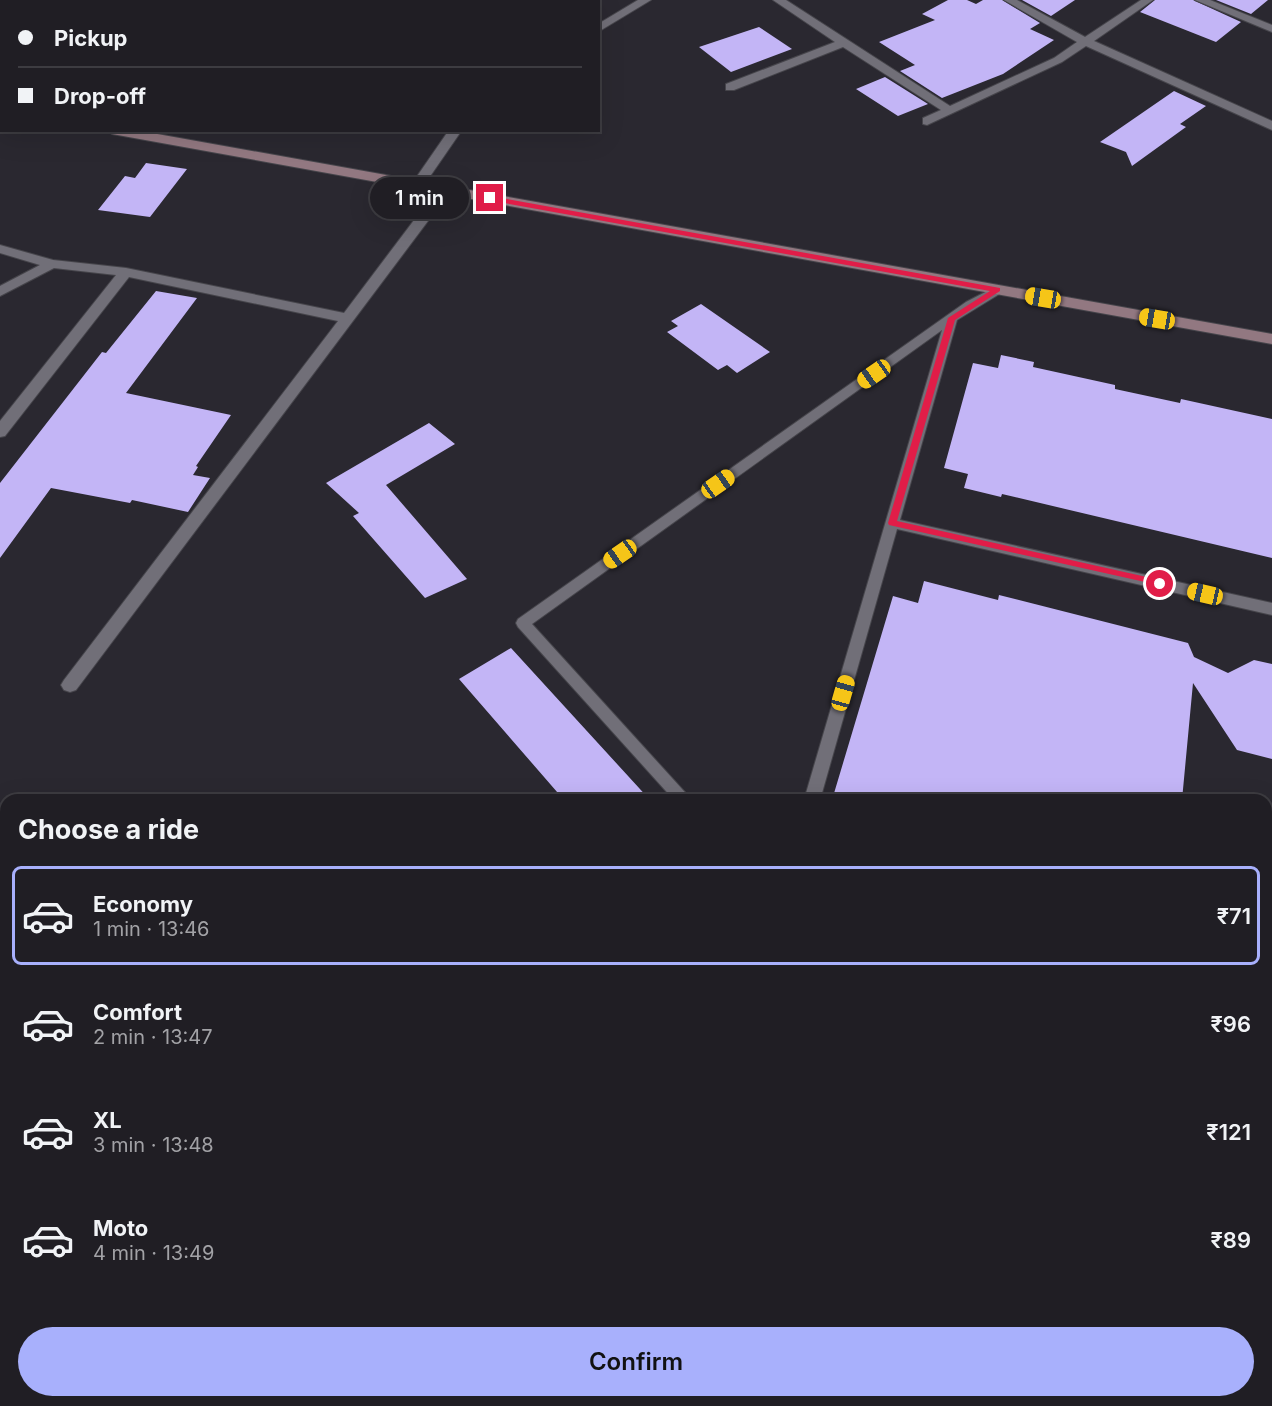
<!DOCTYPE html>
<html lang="en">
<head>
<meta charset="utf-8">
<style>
  :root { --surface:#201e24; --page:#2d2b31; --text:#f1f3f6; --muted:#a2a2a6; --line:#3d3c41; --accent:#a8b0fc }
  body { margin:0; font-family:Inter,sans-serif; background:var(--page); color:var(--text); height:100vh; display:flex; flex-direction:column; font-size:22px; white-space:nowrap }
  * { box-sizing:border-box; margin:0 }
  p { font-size:20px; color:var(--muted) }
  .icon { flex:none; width:33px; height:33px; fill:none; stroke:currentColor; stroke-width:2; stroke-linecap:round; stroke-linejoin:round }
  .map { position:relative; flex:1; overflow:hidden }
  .panel { position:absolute; left:0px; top:794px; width:1272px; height:614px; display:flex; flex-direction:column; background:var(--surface); border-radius:18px 18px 0 0; box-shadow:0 6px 24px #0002,0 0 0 2px var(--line) }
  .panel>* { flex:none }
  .top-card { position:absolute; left:0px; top:0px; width:600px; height:132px; box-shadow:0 6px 24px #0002,0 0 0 2px var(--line); display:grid; align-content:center; height:132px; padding:0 18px; background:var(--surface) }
  .end { position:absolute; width:27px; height:27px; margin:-14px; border:8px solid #e11d48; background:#fff; box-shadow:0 0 0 3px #fff }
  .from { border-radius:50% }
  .bubble { position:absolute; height:42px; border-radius:21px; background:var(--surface); box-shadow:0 6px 24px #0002,0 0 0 2px var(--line); font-size:20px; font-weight:600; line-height:42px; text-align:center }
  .car { position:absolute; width:18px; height:36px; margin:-18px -9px; border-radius:8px; box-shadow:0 0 4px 2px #0007; background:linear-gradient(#f5c518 24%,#345 0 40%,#f5c518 0 76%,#345 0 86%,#f5c518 0) }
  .top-card b { display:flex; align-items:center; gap:21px; height:57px; font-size:22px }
  .top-card b+b { border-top:2px solid var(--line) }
  .top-card i { width:15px; height:15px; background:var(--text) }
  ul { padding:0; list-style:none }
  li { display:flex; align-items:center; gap:18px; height:99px; margin:0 12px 9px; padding:0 6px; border:3px solid transparent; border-radius:9px }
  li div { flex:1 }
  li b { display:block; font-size:22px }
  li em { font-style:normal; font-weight:600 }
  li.selected { border-color:var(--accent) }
  li>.icon { width:54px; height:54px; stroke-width:1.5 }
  h2 { padding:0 18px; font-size:27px; line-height:72px }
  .primary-button { display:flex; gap:12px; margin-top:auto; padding:12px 18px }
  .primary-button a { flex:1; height:69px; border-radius:36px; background:var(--accent); color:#111; font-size:24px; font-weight:600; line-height:69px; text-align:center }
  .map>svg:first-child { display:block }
</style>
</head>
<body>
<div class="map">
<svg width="1272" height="1406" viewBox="0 0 1272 1406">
  <rect width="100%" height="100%" fill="#2a2830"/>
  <path fill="#c3b5f6" d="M 948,0 L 967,0 L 976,4 L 983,0 L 1002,0 L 1040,23 L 1030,29 L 1054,40 L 1003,74 L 942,98 L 900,71 L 915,65 L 879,42 L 935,20 L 922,14 Z
    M 1022,0 L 1075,0 L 1051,16 Z
    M 1155,0 L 1193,0 L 1241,22 L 1216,42 L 1140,12 Z
    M 1216,0 L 1268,0 L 1251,14 Z
    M 759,27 L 792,49 L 731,72 L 699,47 Z
    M 885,77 L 928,104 L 898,116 L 856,89 Z
    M 1174,91 L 1206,106 L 1180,124 L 1186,127 L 1132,166 L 1126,152 L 1100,142 Z
    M 146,163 L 187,169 L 150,217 L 98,210 L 125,176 L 135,178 Z
    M 156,291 L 197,298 L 126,393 L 231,415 L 196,466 L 198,467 L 193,475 L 210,478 L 188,512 L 132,500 L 130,503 L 51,488 L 0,558 L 0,483 L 102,352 L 106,353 Z
    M 701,304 L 770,352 L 737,373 L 727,365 L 718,370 L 667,332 L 678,326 L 671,321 Z
    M 1001,355 L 1034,362 L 1033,367 L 1115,385 L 1115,389 L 1180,403 L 1181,399 L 1272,419 L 1272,558 L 1002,494 L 1001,497 L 964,488 L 968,474 L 944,468 L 973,363 L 998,368 Z
    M 429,423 L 455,444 L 386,485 L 467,579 L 425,598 L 353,516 L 359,513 L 326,483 Z
    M 924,581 L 998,600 L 999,595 L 1188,643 L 1194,657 L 1228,673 L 1254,660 L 1272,664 L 1272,759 L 1237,750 L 1193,683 L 1182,800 L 832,800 L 893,596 L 918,603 Z
    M 511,648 L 650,800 L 564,800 L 459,679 Z"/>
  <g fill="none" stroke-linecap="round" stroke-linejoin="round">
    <defs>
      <path id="lane" d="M 997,286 L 1003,290 L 1001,293 L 957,320 L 900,520 L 1272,603 L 1272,615 L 897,529 L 820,800 L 804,800 L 942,330 L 532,624 L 692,800 L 674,800 L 518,627 L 516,623 L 518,619 L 966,302 Z"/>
      <path id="street" d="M 66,0 L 78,0 L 65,2 Z
        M 131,0 L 144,0 L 145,2 L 132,2 Z
        M 536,0 L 547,0 L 548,2 L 537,2 Z
        M 638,0 L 651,0 L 598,32 L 598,24 Z
        M 773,0 L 786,0 L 950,106 L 1054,58 L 1077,42 L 1004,0 L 1017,0 L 1085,37 L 1141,0 L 1153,0 L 1094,41 L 1272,121 L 1272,130 L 1086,46 L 1062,62 L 927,125 L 923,124 L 923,118 L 941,110 L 843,47 L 734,90 L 726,90 L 726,84 L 835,42 Z
        M 1195,0 L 1210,0 L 1272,25 L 1272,32 Z
        M 0,40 L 2,40 L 0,47 Z
        M 449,130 L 462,130 L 422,188 L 412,188 L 411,185 Z
        M 444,186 L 450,190 L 449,193 L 76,690 L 70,692 L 64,690 L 61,685 L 64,680 L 338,321 L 129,277 L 5,436 L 0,437 L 0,421 L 116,275 L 54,268 L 0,296 L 0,286 L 40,265 L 0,253 L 0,245 L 53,260 L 126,268 L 344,313 L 439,187 Z"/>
      <path id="secondary" d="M 0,106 L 2,107 L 2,115 L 0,114 Z
        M 106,130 L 135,130 L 1272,334 L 1272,344 L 112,134 Z"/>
    </defs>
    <use href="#lane" stroke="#46454b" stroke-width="2"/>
    <use href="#street" stroke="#46454b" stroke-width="2"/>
    <use href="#secondary" stroke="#46454b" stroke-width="2"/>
    <use href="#lane" fill="#716f78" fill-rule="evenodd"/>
    <use href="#street" fill="#716f78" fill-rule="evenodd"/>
    <use href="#secondary" fill="#927881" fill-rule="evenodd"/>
  </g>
  <path fill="#e11d48" d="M 490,196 L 1000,288 L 1000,291 L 955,320 L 897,521 L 1160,580 L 1165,584 L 1163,586 L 889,525 L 888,523 L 948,318 L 990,291 L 488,200 Z"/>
</svg>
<i class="end from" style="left:1160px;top:584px"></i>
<i class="end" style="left:490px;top:198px"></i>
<div class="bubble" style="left:370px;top:177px;width:99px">1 min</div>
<i class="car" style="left:1043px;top:298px;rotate:280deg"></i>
<i class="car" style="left:1157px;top:319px;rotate:280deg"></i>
<i class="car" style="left:874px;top:374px;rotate:235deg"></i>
<i class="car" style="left:718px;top:484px;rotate:55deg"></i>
<i class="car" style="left:620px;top:554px;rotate:235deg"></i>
<i class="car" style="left:1205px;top:594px;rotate:283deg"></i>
<i class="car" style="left:843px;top:693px;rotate:16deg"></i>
<div class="top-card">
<b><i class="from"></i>Pickup</b>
<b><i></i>Drop-off</b>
</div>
<section class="panel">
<h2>Choose a ride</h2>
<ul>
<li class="selected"><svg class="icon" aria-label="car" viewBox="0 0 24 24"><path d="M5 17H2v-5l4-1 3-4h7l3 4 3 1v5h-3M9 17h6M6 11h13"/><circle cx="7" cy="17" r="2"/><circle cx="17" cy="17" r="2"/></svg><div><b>Economy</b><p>1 min · 13:46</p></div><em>₹71</em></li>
<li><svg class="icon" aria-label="car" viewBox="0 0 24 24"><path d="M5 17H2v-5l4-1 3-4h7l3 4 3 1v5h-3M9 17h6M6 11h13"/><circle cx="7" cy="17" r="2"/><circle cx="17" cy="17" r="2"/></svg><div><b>Comfort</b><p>2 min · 13:47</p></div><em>₹96</em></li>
<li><svg class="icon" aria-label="car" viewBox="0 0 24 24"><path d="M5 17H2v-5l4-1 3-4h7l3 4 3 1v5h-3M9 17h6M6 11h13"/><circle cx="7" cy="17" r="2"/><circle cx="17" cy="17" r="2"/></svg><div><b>XL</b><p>3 min · 13:48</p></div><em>₹121</em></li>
<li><svg class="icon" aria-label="car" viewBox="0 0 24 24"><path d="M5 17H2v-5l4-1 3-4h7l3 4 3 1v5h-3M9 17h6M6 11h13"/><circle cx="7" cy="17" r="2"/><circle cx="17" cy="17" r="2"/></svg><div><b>Moto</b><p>4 min · 13:49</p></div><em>₹89</em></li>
</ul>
<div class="primary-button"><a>Confirm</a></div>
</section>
</div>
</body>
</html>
